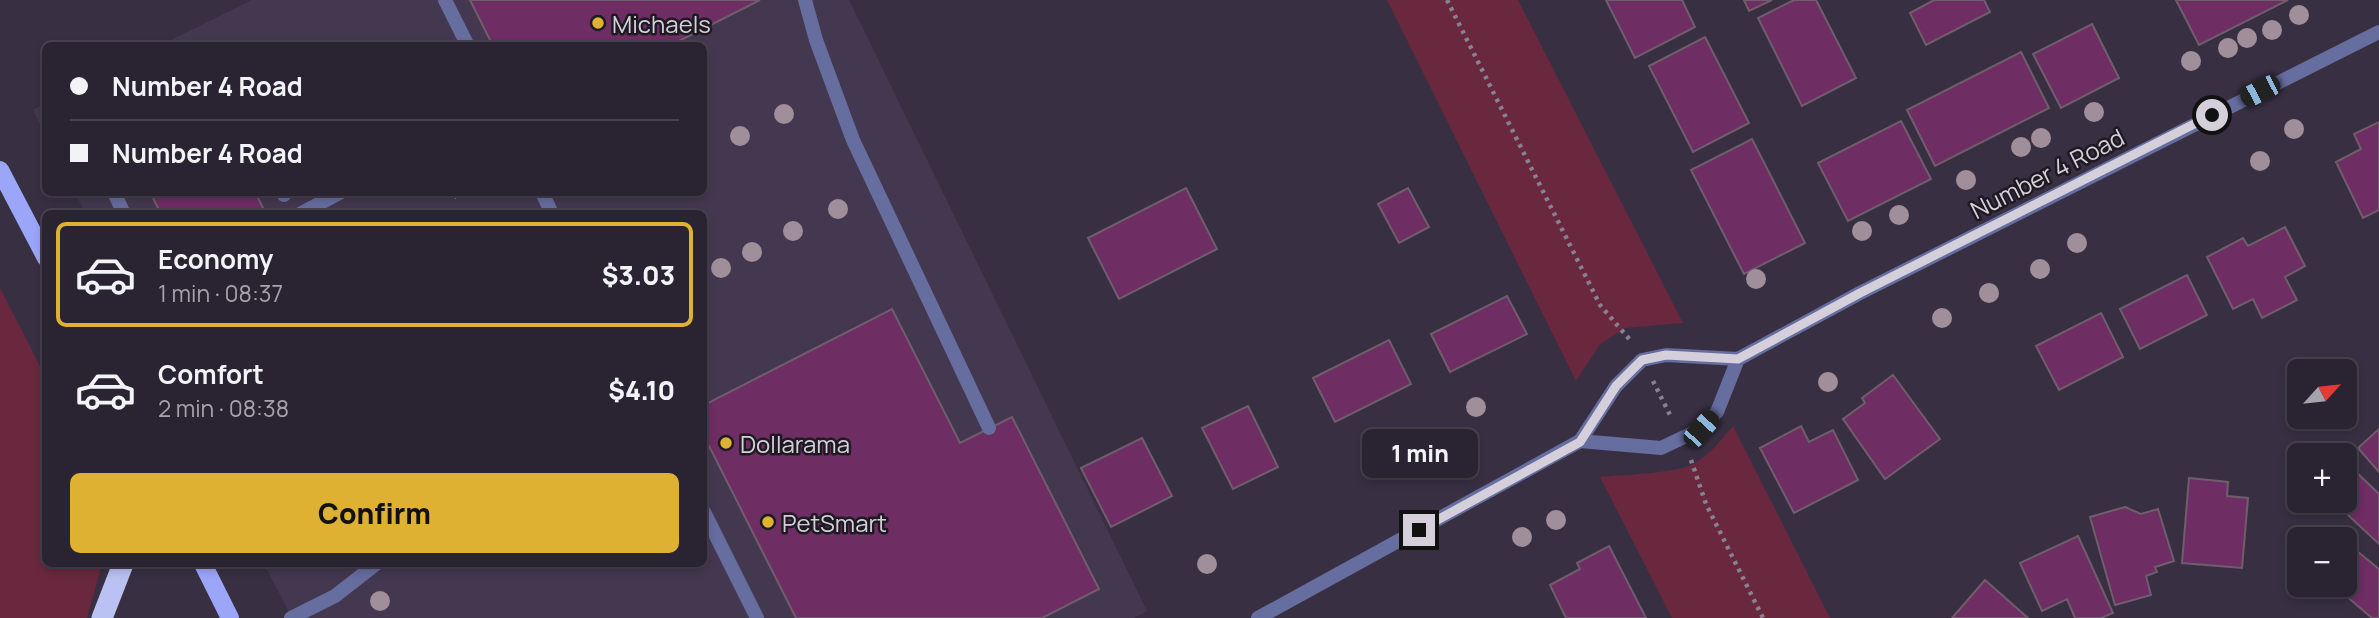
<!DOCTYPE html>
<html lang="en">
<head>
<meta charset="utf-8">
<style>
  :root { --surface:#2a2432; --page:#322c3a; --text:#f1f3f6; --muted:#a5a4ac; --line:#46414d; --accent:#deb133 }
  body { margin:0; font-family:Manrope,sans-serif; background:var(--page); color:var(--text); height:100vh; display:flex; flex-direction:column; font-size:26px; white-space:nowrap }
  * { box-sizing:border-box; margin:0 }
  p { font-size:23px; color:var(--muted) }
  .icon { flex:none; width:38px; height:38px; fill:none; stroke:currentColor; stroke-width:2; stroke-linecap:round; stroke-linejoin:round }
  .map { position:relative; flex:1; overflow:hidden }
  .sheet { position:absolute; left:42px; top:210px; width:665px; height:357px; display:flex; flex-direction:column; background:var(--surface); border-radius:10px; box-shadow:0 4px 10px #0003,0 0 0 2px var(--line) }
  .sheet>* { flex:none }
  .hud { position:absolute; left:42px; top:42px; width:665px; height:154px; border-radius:10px; box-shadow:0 4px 10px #0003,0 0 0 2px var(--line); display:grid; align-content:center; height:154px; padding:0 28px; background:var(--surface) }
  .needle { width:46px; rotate:63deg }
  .buttons { position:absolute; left:2287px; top:359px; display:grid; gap:14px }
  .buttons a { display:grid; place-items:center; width:70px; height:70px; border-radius:10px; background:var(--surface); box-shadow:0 4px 10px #0003,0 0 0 2px var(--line); font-size:35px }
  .end { position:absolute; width:32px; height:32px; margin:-16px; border:9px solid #d4cfda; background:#111; box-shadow:0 0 0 4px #111 }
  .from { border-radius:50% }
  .bubble { position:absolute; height:49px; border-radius:10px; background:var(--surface); box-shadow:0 4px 10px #0003,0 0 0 2px var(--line); font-size:23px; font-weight:800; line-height:49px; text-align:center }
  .car { position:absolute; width:21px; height:42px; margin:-21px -10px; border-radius:9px; box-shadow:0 0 5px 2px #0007; background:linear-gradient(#222 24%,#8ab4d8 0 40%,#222 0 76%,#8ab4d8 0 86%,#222 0) }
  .hud b { display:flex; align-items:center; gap:24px; height:66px; font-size:26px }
  .hud b+b { border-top:2px solid var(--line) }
  .hud i { width:18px; height:18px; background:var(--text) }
  ul { padding:12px 0 0; list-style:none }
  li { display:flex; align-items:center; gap:21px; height:105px; margin:0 14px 10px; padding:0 14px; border:4px solid transparent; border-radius:10px }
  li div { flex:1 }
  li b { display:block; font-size:26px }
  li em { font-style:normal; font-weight:800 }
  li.on { border-color:var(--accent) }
  li>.icon { width:63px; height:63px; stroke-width:1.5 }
  .cta { display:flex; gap:14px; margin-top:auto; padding:14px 28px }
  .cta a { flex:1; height:80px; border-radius:10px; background:var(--accent); color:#111; font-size:28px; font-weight:800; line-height:80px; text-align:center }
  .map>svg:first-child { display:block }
</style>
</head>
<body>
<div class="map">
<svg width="2379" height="618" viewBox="0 0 2379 618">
  <rect width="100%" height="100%" fill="#383042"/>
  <path fill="#443850" d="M 252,0 L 849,0 L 1147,611 L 1134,618 L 292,618 L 264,564 L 704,564 L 704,214 L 86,214 L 75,193 L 704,192 L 704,46 L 161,45 Z
    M 45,103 L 45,135 L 33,110 Z"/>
  <path fill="#69283d" d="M 1387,0 L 1518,0 L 1683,323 L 1625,328 L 1600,344 L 1576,381 Z
    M 0,288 L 45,376 L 46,564 L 102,564 L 87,618 L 0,618 Z
    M 1733,426 L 1830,618 L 1672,618 L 1600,477 C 1620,475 1679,473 1693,464 C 1710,455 1721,440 1733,426 Z"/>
  <path fill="#6e2d63" stroke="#705d6b" stroke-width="2" d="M 470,0 L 760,0 L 669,46 L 493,46 Z
    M 1606,0 L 1682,0 L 1695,27 L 1635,58 Z
    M 1744,0 L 1772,0 L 1749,11 Z
    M 1794,0 L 1816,0 L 1856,78 L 1802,106 L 1758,18 Z
    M 1934,0 L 1984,0 L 1990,12 L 1926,45 L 1910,13 Z
    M 2176,0 L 2288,0 L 2199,45 Z
    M 2092,24 L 2119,78 L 2061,108 L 2033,54 Z
    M 1705,37 L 1749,123 L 1693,152 L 1649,66 Z
    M 2021,52 L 2049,108 L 1935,166 L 1907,110 Z
    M 1901,121 L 1931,179 L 1848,221 L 1818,163 Z
    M 2379,122 L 2379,210 L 2363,218 L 2336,162 L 2361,149 L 2354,134 Z
    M 1752,139 L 1805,243 L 1744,274 L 1691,170 Z
    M 1186,188 L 1217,249 L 1119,299 L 1088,238 Z
    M 1408,188 L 1429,227 L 1399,243 L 1378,204 Z
    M 150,192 L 255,192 L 266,214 L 161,214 Z
    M 2285,227 L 2305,266 L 2285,277 L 2297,300 L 2262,318 L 2253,299 L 2233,309 L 2207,257 L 2243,238 L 2248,246 Z
    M 2187,275 L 2207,315 L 2140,349 L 2120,309 Z
    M 1507,296 L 1527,334 L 1450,372 L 1431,334 Z
    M 892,309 L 960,443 L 1012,417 L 1099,589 L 1042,618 L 796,618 L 704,436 L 704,405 Z
    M 2101,313 L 2123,357 L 2059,390 L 2036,346 Z
    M 1389,340 L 1411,384 L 1335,422 L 1313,378 Z
    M 1893,375 L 1940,439 L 1885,479 L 1843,419 L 1865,403 L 1862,398 Z
    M 1248,406 L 1278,467 L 1233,489 L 1202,428 Z
    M 1801,426 L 1809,442 L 1833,430 L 1858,480 L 1794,513 L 1760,448 Z
    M 2379,429 L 2379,472 L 2358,448 Z
    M 1142,438 L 1172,496 L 1111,527 L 1081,468 Z
    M 2353,469 L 2379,494 L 2379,544 L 2332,500 L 2345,500 L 2345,478 Z
    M 2189,478 L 2228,482 L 2227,496 L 2248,498 L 2242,568 L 2182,563 Z
    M 2125,507 L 2141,514 L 2158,509 L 2174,561 L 2155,567 L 2157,572 L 2146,576 L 2151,595 L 2115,605 L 2090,517 Z
    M 2078,536 L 2113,613 L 2101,618 L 2075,618 L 2067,599 L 2042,611 L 2020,563 Z
    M 1609,546 L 1646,618 L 1566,618 L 1550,585 L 1580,569 L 1577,563 Z
    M 2352,547 L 2379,569 L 2379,618 L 2372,618 L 2332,584 L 2345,584 L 2345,556 Z
    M 1985,580 L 2028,618 L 1952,618 Z"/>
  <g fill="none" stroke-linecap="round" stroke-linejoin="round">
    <path stroke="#888190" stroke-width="4.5" stroke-dasharray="3.5 5" stroke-linecap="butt" d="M 1447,0 L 1600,305 L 1630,340
      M 454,197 L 462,192
      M 1653,381 L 1671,417
      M 1691,460 L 1706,504 L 1763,618"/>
    <path stroke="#666d9f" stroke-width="14" d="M 445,0 L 468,46
      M 805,0 L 816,40 L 853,140 L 989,428
      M 114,192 L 124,214
      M 283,192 L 284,195
      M 542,192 L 552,214
      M 300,214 L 341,192
      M 704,512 L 757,618
      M 291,618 L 335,596 L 376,564"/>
    <path stroke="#666d9f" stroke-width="14" d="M 1580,441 L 1661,448 L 1701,429 L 1717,412 L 1738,359
      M 1258,618 L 1580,441 L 1616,386 L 1642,360 L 1666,355 L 1738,359 L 1860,293 L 2379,32"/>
    <path stroke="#9ca6f9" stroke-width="18" d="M 0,170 L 46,258
      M 203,564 L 230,618"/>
    <path stroke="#bac2f3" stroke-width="21" d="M 102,618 L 123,564"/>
  </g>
  <g fill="#a08f9a">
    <circle cx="2299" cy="15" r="10"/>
    <circle cx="2272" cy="30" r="10"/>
    <circle cx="2247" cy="38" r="10"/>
    <circle cx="2228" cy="48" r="10"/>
    <circle cx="2191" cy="61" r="10"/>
    <circle cx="2094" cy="112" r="10"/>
    <circle cx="784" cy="114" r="10"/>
    <circle cx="2294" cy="129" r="10"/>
    <circle cx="740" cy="136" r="10"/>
    <circle cx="2041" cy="138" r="10"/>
    <circle cx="2021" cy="147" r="10"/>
    <circle cx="2260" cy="161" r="10"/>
    <circle cx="1966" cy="180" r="10"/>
    <circle cx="838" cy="209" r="10"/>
    <circle cx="1899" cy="215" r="10"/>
    <circle cx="793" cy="231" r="10"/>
    <circle cx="1862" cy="231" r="10"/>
    <circle cx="2077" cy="243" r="10"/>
    <circle cx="752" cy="252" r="10"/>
    <circle cx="721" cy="268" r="10"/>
    <circle cx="2040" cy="269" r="10"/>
    <circle cx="1756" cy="279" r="10"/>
    <circle cx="1989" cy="293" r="10"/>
    <circle cx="1942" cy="318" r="10"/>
    <circle cx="1828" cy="382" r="10"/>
    <circle cx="1476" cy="407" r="10"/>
    <circle cx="1374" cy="466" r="10"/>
    <circle cx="1556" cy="520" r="10"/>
    <circle cx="1522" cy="537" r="10"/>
    <circle cx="1207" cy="564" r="10"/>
    <circle cx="380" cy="601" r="10"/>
  </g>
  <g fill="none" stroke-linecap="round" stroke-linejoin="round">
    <path stroke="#d4cfda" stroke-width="9" d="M 1419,530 L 1580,442 L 1616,386 L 1642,360 L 1666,355 L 1738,359 L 1860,293 L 2212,115"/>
  </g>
  <g fill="#deb133" stroke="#1d1a22" stroke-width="2.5">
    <circle cx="598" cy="23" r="7"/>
    <circle cx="726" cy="443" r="7"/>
    <circle cx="768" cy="522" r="7"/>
  </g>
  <g text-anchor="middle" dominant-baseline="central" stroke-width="5" stroke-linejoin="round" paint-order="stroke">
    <g font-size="24" fill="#d4cfda" stroke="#1d1a22" text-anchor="start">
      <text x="612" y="23">Michaels</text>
      <text x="740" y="443">Dollarama</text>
      <text x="782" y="522">PetSmart</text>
    </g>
    <g font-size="24" fill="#d4cfda" stroke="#1d1a22">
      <text transform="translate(2047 173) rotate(-27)">Number 4 Road</text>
    </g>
  </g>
</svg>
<div class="buttons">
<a><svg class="needle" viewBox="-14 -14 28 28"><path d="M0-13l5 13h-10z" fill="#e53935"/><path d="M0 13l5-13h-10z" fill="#a5a4ac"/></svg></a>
<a>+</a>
<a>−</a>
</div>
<i class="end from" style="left:2212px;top:115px"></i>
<i class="end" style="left:1419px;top:530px"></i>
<div class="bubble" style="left:1362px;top:429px;width:116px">1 min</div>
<i class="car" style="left:2260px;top:91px;rotate:243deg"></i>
<i class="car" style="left:1701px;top:429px;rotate:42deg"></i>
<div class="hud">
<b><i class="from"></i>Number 4 Road</b>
<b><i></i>Number 4 Road</b>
</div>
<section class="sheet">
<ul>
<li class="on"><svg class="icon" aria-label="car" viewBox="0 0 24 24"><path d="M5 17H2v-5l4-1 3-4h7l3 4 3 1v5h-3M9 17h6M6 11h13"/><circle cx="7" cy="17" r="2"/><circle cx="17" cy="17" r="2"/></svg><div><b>Economy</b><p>1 min · 08:37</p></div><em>$3.03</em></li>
<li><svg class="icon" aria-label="car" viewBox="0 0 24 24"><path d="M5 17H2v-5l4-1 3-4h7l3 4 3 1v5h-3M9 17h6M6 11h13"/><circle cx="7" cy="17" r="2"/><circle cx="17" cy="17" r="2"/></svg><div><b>Comfort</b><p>2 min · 08:38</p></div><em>$4.10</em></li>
</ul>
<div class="cta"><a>Confirm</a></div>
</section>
</div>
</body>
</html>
